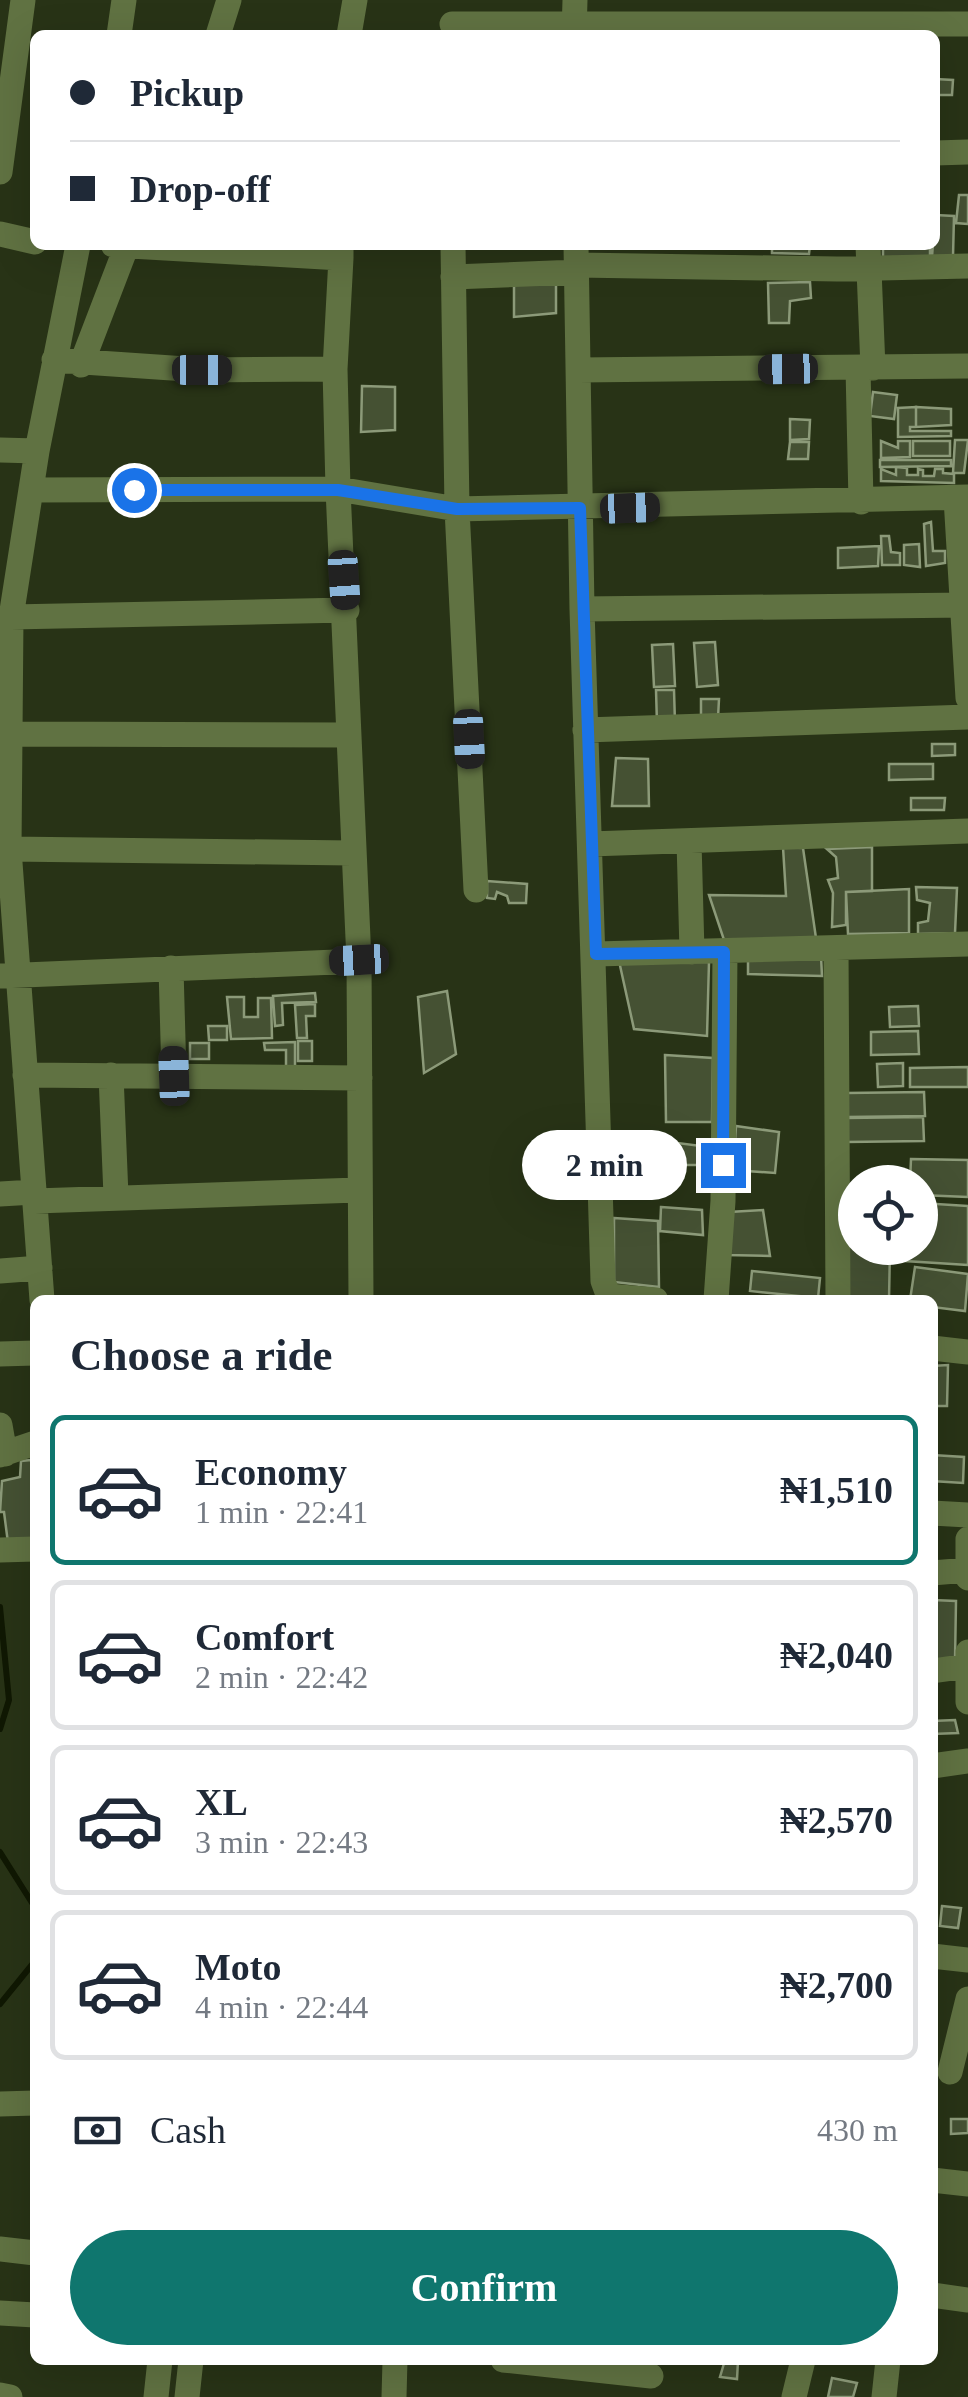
<!DOCTYPE html>
<html lang="en">
<head>
<meta charset="utf-8">
<style>
  :root { --surface:#fff; --page:#f6f6f7; --text:#1f2937; --muted:#747a83; --line:#e0e1e3; --accent:#0f766e }
  body { margin:0; font-family:"Times New Roman",serif; background:var(--page); color:var(--text); height:100vh; display:flex; flex-direction:column; font-size:38px; white-space:nowrap }
  * { box-sizing:border-box; margin:0 }
  p { font-size:32px; color:var(--muted) }
  .icon { flex:none; width:55px; height:55px; fill:none; stroke:currentColor; stroke-width:2; stroke-linecap:round; stroke-linejoin:round }
  .map { position:relative; flex:1; overflow:hidden }
  .side { position:absolute; left:30px; top:1295px; width:908px; height:1070px; display:flex; flex-direction:column; background:var(--surface); border-radius:15px; box-shadow:0 10px 40px #0002 }
  .side>* { flex:none }
  .banner { position:absolute; left:30px; top:30px; width:910px; height:220px; border-radius:15px; box-shadow:0 10px 40px #0002; display:grid; align-content:center; height:220px; padding:0 40px; background:var(--surface) }
  .buttons { position:absolute; left:838px; top:1165px; display:grid; gap:20px }
  .buttons a { display:grid; place-items:center; width:100px; height:100px; border-radius:50%; background:var(--surface); box-shadow:0 10px 40px #0002; font-size:50px }
  .end { position:absolute; width:45px; height:45px; margin:-22px; border:12px solid #1a73e8; background:#fff; box-shadow:0 0 0 5px #fff }
  .from { border-radius:50% }
  .bubble { position:absolute; height:70px; border-radius:35px; background:var(--surface); box-shadow:0 10px 40px #0002; font-size:32px; font-weight:600; line-height:70px; text-align:center }
  .car { position:absolute; width:30px; height:60px; margin:-30px -15px; border-radius:12px; box-shadow:0 0 8px 2px #0007; background:linear-gradient(#222 24%,#8ab4d8 0 40%,#222 0 76%,#8ab4d8 0 86%,#222 0) }
  .banner b { display:flex; align-items:center; gap:35px; height:95px; font-size:38px }
  .banner b+b { border-top:2px solid var(--line) }
  .banner i { width:25px; height:25px; background:var(--text) }
  ul { padding:0; list-style:none }
  li { display:flex; align-items:center; gap:30px; height:150px; margin:0 20px 15px; padding:0 20px; border:5px solid var(--line); border-radius:15px }
  li div { flex:1 }
  li b { display:block; font-size:38px }
  li em { font-style:normal; font-weight:600 }
  li.current { border-color:var(--accent) }
  li>.icon { width:90px; height:90px; stroke-width:1.5 }
  h2 { padding:0 40px; font-size:45px; line-height:120px }
  .pay { display:flex; align-items:center; gap:25px; height:110px; padding:0 40px; font-size:38px }
  .pay p { margin-inline-start:auto }
  .button { display:flex; gap:20px; margin-top:auto; padding:20px 40px }
  .button a { flex:1; height:115px; border-radius:60px; background:var(--accent); color:#fff; font-size:40px; font-weight:600; line-height:115px; text-align:center }
  .map>svg:first-child { display:block }
</style>
</head>
<body>
<div class="map">
<svg width="968" height="2397" viewBox="0 0 968 2397">
  <rect width="100%" height="100%" fill="#283316"/>
  <g fill="none" stroke-linecap="round" stroke-linejoin="round">
    <path stroke="#101803" stroke-width="6" d="M 0,1607 L 9,1700 L 0,1729
      M 0,1852 L 34,1906 L 35,1922
      M 0,2004 L 35,1961"/>
  </g>
  <path fill="#455133" stroke="#8c9a79" stroke-width="2.5" d="M 935,79 L 953,80 L 952,95 L 935,95 Z
    M 959,195 L 968,195 L 968,224 L 956,223 Z
    M 935,215 L 954,216 L 953,257 L 932,257 Z
    M 772,245 L 810,245 L 809,254 L 772,253 Z
    M 883,245 L 930,245 L 930,258 L 883,258 Z
    M 556,279 L 556,313 L 514,317 L 514,280 Z
    M 810,282 L 811,298 L 790,301 L 789,323 L 769,323 L 768,283 Z
    M 362,386 L 395,387 L 395,430 L 361,432 Z
    M 873,392 L 897,395 L 894,419 L 870,416 Z
    M 916,407 L 951,409 L 951,425 L 916,427 Z
    M 916,407 L 916,427 L 910,427 L 910,431 L 951,431 L 951,436 L 898,437 L 898,408 Z
    M 790,419 L 810,420 L 809,439 L 790,440 Z
    M 955,440 L 968,440 L 964,473 L 953,473 Z
    M 881,441 L 898,448 L 898,441 L 910,441 L 910,457 L 881,458 Z
    M 913,441 L 950,441 L 950,456 L 913,456 Z
    M 790,442 L 809,442 L 808,459 L 788,459 Z
    M 880,460 L 951,460 L 951,466 L 880,467 Z
    M 896,467 L 907,468 L 907,475 L 918,475 L 918,469 L 923,470 L 923,476 L 934,476 L 935,469 L 943,469 L 943,473 L 954,474 L 954,483 L 881,481 L 881,469 L 896,475 Z
    M 931,522 L 933,551 L 945,551 L 945,563 L 926,566 L 924,524 Z
    M 881,536 L 889,536 L 891,552 L 900,553 L 900,565 L 882,565 Z
    M 919,544 L 920,567 L 904,565 L 904,545 Z
    M 879,546 L 878,566 L 838,568 L 838,548 Z
    M 715,642 L 718,685 L 697,687 L 694,643 Z
    M 673,644 L 675,686 L 654,687 L 652,645 Z
    M 656,690 L 674,690 L 675,723 L 657,724 Z
    M 701,699 L 719,699 L 718,718 L 701,718 Z
    M 932,744 L 955,744 L 955,755 L 932,756 Z
    M 616,758 L 648,759 L 649,806 L 612,806 Z
    M 889,764 L 933,764 L 933,779 L 889,780 Z
    M 911,798 L 945,798 L 944,810 L 911,810 Z
    M 783,847 L 803,848 L 816,938 L 724,940 L 709,895 L 786,896 Z
    M 872,847 L 872,891 L 846,892 L 846,925 L 832,927 L 833,893 L 828,880 L 838,878 L 836,857 L 827,849 Z
    M 487,881 L 527,884 L 526,903 L 509,903 L 507,896 L 497,892 L 495,899 L 487,898 Z
    M 916,887 L 957,888 L 955,933 L 918,934 L 918,923 L 928,921 L 930,903 L 917,900 Z
    M 909,889 L 909,933 L 848,934 L 846,892 Z
    M 821,956 L 822,976 L 748,974 L 748,958 Z
    M 619,961 L 709,962 L 707,1036 L 634,1029 Z
    M 447,991 L 456,1054 L 424,1073 L 418,997 Z
    M 315,993 L 316,1002 L 282,1003 L 283,1025 L 275,1026 L 273,996 Z
    M 227,997 L 244,997 L 244,1017 L 258,1017 L 258,998 L 271,998 L 272,1038 L 231,1039 Z
    M 315,1004 L 315,1016 L 306,1016 L 307,1038 L 297,1038 L 295,1005 Z
    M 918,1006 L 919,1026 L 890,1027 L 889,1007 Z
    M 208,1026 L 227,1026 L 227,1040 L 209,1040 Z
    M 918,1031 L 919,1054 L 871,1055 L 871,1032 Z
    M 298,1041 L 312,1041 L 312,1061 L 298,1061 Z
    M 295,1042 L 295,1068 L 286,1069 L 286,1050 L 265,1050 L 264,1043 Z
    M 190,1043 L 209,1043 L 209,1059 L 190,1059 Z
    M 665,1055 L 713,1058 L 712,1122 L 666,1122 Z
    M 903,1063 L 903,1086 L 878,1087 L 877,1064 Z
    M 968,1067 L 968,1087 L 910,1087 L 910,1068 Z
    M 924,1092 L 925,1116 L 847,1117 L 847,1093 Z
    M 923,1117 L 924,1141 L 847,1142 L 846,1118 Z
    M 736,1126 L 779,1132 L 775,1173 L 733,1170 Z
    M 662,1141 L 709,1147 L 710,1165 L 662,1165 Z
    M 911,1159 L 968,1160 L 968,1197 L 920,1195 L 920,1182 L 910,1182 Z
    M 848,1197 L 855,1197 L 855,1248 L 890,1248 L 889,1300 L 846,1300 Z
    M 920,1203 L 968,1206 L 968,1265 L 905,1261 L 906,1248 L 920,1248 Z
    M 661,1207 L 702,1210 L 703,1235 L 660,1231 Z
    M 763,1210 L 770,1256 L 726,1255 L 729,1212 Z
    M 614,1218 L 658,1221 L 659,1287 L 614,1282 Z
    M 915,1267 L 968,1274 L 965,1311 L 932,1307 L 932,1300 L 910,1300 Z
    M 752,1271 L 820,1278 L 818,1298 L 750,1291 Z
    M 948,1365 L 947,1406 L 932,1406 L 932,1366 Z
    M 932,1455 L 964,1457 L 963,1483 L 932,1481 Z
    M 31,1460 L 35,1466 L 35,1542 L 8,1543 L 4,1512 L 0,1512 L 2,1481 L 20,1477 L 21,1461 Z
    M 932,1600 L 956,1601 L 955,1661 L 932,1660 Z
    M 955,1720 L 958,1733 L 932,1734 L 932,1721 Z
    M 942,1906 L 961,1908 L 958,1928 L 940,1926 Z
    M 951,2119 L 968,2119 L 968,2133 L 951,2134 Z
    M 725,2360 L 738,2361 L 737,2379 L 720,2377 Z
    M 832,2378 L 857,2383 L 853,2397 L 828,2397 Z"/>
  <g fill="none" stroke-linecap="round" stroke-linejoin="round">
    <path stroke="#607242" stroke-width="25" d="M 452,24 L 968,24
      M 119,35 L 124,0
      M 218,35 L 229,0
      M 349,35 L 355,0
      M 574,35 L 575,0
      M 935,153 L 968,152
      M 0,172 L 23,0
      M 0,234 L 35,242
      M 113,245 L 341,258 L 341,245
      M 453,245 L 457,509 L 476,890
      M 576,245 L 582,609 L 968,605
      M 868,245 L 873,368
      M 577,265 L 837,269 L 968,266
      M 453,277 L 577,272
      M 54,360 L 201,370 L 335,369
      M 81,365 L 127,245
      M 858,368 L 861,502
      M 579,370 L 968,366
      M 0,450 L 37,451
      M 32,490 L 338,489 L 457,509 L 968,497
      M 956,498 L 968,698
      M 582,609 L 603,1281 L 610,1300
      M 11,617 L 347,610
      M 585,730 L 968,717
      M 9,734 L 348,735
      M 689,841 L 692,952
      M 590,844 L 968,831
      M 9,849 L 352,853
      M 836,949 L 838,1300
      M 596,954 L 968,944
      M 359,961 L 361,1300
      M 171,968 L 174,1076
      M 0,976 L 359,961 L 338,489 L 335,369 L 341,258
      M 25,1075 L 360,1078
      M 111,1075 L 116,1196
      M 0,1194 L 34,1192
      M 35,1201 L 358,1190
      M 0,1271 L 40,1268
      M 608,1296 L 656,1300
      M 42,1300 L 9,849 L 11,617 L 37,451 L 78,245
      M 716,1300 L 723,1201 L 725,951
      M 932,1348 L 968,1352
      M 0,1354 L 35,1353
      M 0,1425 L 5,1454
      M 0,1455 L 35,1443
      M 932,1513 L 968,1515
      M 968,1539 L 968,1578
      M 0,1550 L 35,1549
      M 932,1573 L 968,1570
      M 968,1652 L 968,1702
      M 932,1671 L 967,1666
      M 932,1766 L 968,1761
      M 932,1956 L 968,1960
      M 950,2072 L 968,1999
      M 0,2104 L 35,2103
      M 932,2180 L 968,2184
      M 0,2249 L 35,2253
      M 932,2295 L 968,2300
      M 0,2313 L 35,2315
      M 503,2360 L 651,2376
      M 0,2395 L 10,2397
      M 156,2397 L 160,2360
      M 187,2397 L 191,2360
      M 394,2397 L 395,2360
      M 794,2397 L 803,2360
      M 884,2397 L 888,2360"/>
  </g>
  <g fill="none" stroke-linecap="round" stroke-linejoin="round">
    <path stroke="#1a73e8" stroke-width="12" d="M 134,490 L 338,490 L 457,509 L 580,508 L 596,954 L 724,952 L 723,1165"/>
  </g>
</svg>
<div class="buttons">
<a><svg class="icon" aria-label="locate" viewBox="0 0 24 24"><circle cx="12" cy="12" r="6"/><path d="M12 2v4M12 18v4M2 12h4M18 12h4"/></svg></a>
</div>
<i class="end from" style="left:134px;top:490px"></i>
<i class="end" style="left:723px;top:1165px"></i>
<div class="bubble" style="left:522px;top:1130px;width:165px">2 min</div>
<i class="car" style="left:788px;top:369px;rotate:269deg"></i>
<i class="car" style="left:202px;top:370px;rotate:90deg"></i>
<i class="car" style="left:630px;top:508px;rotate:88deg"></i>
<i class="car" style="left:344px;top:580px;rotate:176deg"></i>
<i class="car" style="left:469px;top:739px;rotate:177deg"></i>
<i class="car" style="left:359px;top:960px;rotate:267deg"></i>
<i class="car" style="left:174px;top:1076px;rotate:358deg"></i>
<div class="banner">
<b><i class="from"></i>Pickup</b>
<b><i></i>Drop-off</b>
</div>
<section class="side">
<h2>Choose a ride</h2>
<ul>
<li class="current"><svg class="icon" aria-label="car" viewBox="0 0 24 24"><path d="M5 17H2v-5l4-1 3-4h7l3 4 3 1v5h-3M9 17h6M6 11h13"/><circle cx="7" cy="17" r="2"/><circle cx="17" cy="17" r="2"/></svg><div><b>Economy</b><p>1 min · 22:41</p></div><em>₦1,510</em></li>
<li><svg class="icon" aria-label="car" viewBox="0 0 24 24"><path d="M5 17H2v-5l4-1 3-4h7l3 4 3 1v5h-3M9 17h6M6 11h13"/><circle cx="7" cy="17" r="2"/><circle cx="17" cy="17" r="2"/></svg><div><b>Comfort</b><p>2 min · 22:42</p></div><em>₦2,040</em></li>
<li><svg class="icon" aria-label="car" viewBox="0 0 24 24"><path d="M5 17H2v-5l4-1 3-4h7l3 4 3 1v5h-3M9 17h6M6 11h13"/><circle cx="7" cy="17" r="2"/><circle cx="17" cy="17" r="2"/></svg><div><b>XL</b><p>3 min · 22:43</p></div><em>₦2,570</em></li>
<li><svg class="icon" aria-label="car" viewBox="0 0 24 24"><path d="M5 17H2v-5l4-1 3-4h7l3 4 3 1v5h-3M9 17h6M6 11h13"/><circle cx="7" cy="17" r="2"/><circle cx="17" cy="17" r="2"/></svg><div><b>Moto</b><p>4 min · 22:44</p></div><em>₦2,700</em></li>
</ul>
<div class="pay"><svg class="icon" aria-label="cash" viewBox="0 0 24 24"><path d="M3 7h18v10H3z"/><circle cx="12" cy="12" r="2"/></svg>Cash<p>430 m</p></div>
<div class="button"><a>Confirm</a></div>
</section>
</div>
</body>
</html>
